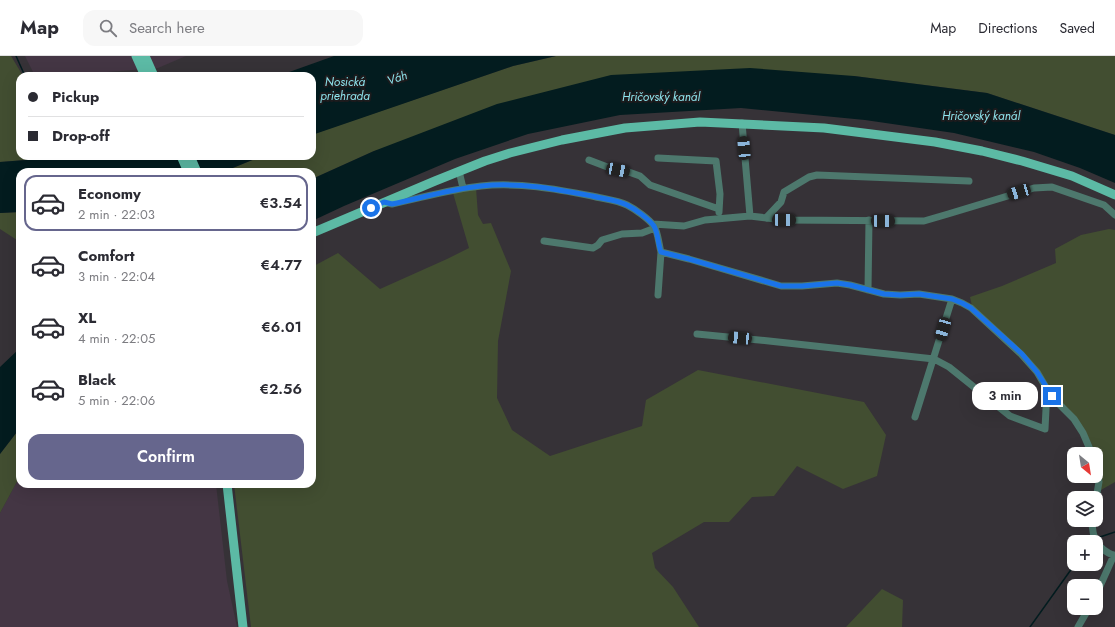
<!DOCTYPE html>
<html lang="en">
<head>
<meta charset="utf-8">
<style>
  :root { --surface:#fff; --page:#f7f7f7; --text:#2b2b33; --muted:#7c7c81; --line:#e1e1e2; --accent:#66668d }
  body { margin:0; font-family:Jost,sans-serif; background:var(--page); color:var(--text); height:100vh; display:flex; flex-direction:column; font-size:15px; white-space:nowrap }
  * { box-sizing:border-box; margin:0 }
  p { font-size:13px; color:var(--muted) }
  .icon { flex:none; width:22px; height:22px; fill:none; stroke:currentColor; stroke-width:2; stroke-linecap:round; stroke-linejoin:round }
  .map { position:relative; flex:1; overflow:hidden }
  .side { position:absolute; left:16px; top:112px; width:300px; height:320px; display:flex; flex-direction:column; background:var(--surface); border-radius:12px; box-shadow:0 4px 16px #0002 }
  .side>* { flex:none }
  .banner { position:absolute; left:16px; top:16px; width:300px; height:88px; border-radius:12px; box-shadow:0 4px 16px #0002; display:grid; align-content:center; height:88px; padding:0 12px; background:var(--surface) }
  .needle { width:26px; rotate:150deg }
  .controls { position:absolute; left:1067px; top:391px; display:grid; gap:8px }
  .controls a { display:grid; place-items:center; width:36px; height:36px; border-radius:8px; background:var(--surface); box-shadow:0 4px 16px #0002; font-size:20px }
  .end { position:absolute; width:18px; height:18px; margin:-9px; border:5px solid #1a73e8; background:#fff; box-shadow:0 0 0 2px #fff }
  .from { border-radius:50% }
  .bubble { position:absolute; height:28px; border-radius:12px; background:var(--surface); box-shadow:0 4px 16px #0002; font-size:13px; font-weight:600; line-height:28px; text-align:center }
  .car { position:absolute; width:12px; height:24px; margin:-12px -6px; border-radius:5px; box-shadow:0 0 3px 1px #0007; background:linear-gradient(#222 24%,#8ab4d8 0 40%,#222 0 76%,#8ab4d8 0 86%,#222 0) }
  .banner b { display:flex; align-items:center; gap:14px; height:38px; font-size:15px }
  .banner b+b { border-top:1px solid var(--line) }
  .banner i { width:10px; height:10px; background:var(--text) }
  ul { padding:7px 0 0; list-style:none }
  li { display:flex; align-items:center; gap:12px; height:56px; margin:0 8px 6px; padding:0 4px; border:2px solid transparent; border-radius:12px }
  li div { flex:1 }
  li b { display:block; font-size:15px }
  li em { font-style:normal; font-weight:600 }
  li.on { border-color:var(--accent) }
  li>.icon { width:36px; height:36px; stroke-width:1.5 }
  .button { display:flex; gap:8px; margin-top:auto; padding:8px 12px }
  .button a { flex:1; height:46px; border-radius:12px; background:var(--accent); color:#fff; font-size:16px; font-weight:600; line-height:46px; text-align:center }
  header { display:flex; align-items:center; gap:24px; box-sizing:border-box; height:56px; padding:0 20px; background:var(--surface); border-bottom:1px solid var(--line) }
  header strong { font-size:19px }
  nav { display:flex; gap:22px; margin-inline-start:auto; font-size:14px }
  .search { width:280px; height:36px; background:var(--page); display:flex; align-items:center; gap:10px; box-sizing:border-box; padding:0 14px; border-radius:12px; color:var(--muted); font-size:15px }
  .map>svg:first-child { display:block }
</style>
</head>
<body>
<header>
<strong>Map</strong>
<div class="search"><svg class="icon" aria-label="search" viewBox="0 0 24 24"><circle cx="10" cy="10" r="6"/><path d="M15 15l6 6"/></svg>Search here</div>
<nav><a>Map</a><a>Directions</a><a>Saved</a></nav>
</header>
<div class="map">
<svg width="1115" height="571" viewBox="0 0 1115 571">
  <rect width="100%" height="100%" fill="#363237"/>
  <path fill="#443644" d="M 25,0 L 186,0 L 158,12 L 56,20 L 35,20 Z
    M 20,420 L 20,428 L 216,428 L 227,525 L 237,571 L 0,571 L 0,457 Z"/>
  <path fill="#424e31" d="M 0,0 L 11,0 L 23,20 L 20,20 L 20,100 L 28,100 L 26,104 L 0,106 Z
    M 556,0 L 1115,0 L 1115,79 L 987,37 L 854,20 L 374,95 L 312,123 L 312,116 L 223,116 L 262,100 L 312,100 L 312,79 L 322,75 L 513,10 Z
    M 476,132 L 478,159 L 483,168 L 491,167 L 511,215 L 498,285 L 497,342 L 512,374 L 550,400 L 642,370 L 646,344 L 698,314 L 864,346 L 886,379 L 877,420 L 843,433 L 797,410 L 774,440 L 752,441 L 729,466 L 704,466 L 652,497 L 655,512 L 673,531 L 699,571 L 251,571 L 234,428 L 312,428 L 312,211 L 338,197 L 380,233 L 447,203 L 469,192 L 453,137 Z
    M 20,156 L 20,186 L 0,173 L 0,157 Z
    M 1109,173 L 1115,174 L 1115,426 L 1101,434 L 1095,395 L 1084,373 L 1052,336 L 972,250 L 970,241 L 1002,230 L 1056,207 L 1055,193 L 1081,179 Z
    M 20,372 L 20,420 L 0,457 L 0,398 Z
    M 882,533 L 903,544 L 902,571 L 846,571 Z"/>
  <path fill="#031c1f" d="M 334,0 L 556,0 L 513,10 L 312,79 L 312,20 L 278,20 Z
    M 750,12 L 854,20 L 987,37 L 1115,79 L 1115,127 L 1080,112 L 1034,96 L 954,77 L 865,64 L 741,52 L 620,59 L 528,78 L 455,103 L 344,150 L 312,165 L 312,123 L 374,95 L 497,48 L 611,19 Z
    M 48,100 L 262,100 L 223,116 L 20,116 L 20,156 L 0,157 L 0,106 L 26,104 Z
    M 20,292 L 20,372 L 0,398 L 0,311 Z"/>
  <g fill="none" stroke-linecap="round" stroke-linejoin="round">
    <path stroke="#031c1f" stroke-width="1.5" d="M 16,0 L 25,20
      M 1097,482 L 1115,476
      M 1030,571 L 1075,508"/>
    <path stroke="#4d786d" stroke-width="7" d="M 742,67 L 750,160
      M 658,102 L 716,105 L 720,138 L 719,156
      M 589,104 L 610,112 L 626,115 L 640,120 L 650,129 L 719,153
      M 459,115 L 463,132
      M 384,146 L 392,148 C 421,142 451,133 481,130 C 518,126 556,133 592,140 C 604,143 617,144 627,149 C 635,153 649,163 654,170 C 658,176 659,189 661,196 L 689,203 L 781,230 L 802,230 L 837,227 L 850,229 L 884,238 L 900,239 L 919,238 L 952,243 L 962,247 L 971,252 L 1021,298 L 1037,316 L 1047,333 L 1045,373 L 1010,360 L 949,311 L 934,303 L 769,285 L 697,278
      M 766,162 L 781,146 L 784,136 L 809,121 L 817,119 L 969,125
      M 653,168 L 684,170 L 705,164 L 750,160 L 784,164 L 924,165 L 948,158 L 1034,132 L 1052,131 L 1104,149 L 1115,159
      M 544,185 L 593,192 L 598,189 L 602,184 L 622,178 L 642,177 L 655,172
      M 868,234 L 869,164
      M 658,239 L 661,196
      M 1047,333 L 1057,346 L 1074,363 L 1083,377 L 1092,398
      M 915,361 L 952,243
      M 1096,410 L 1099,426 L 1096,443
      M 1092,464 C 1092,482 1097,493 1115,500
      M 1096,539 L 1114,499
      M 1078,571 L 1089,552"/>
    <path stroke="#5cbaa5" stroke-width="9" d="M 136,0 L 145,20
      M 145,0 L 154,20
      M 181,100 L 188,116
      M 190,100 L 197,116
      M 312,177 L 435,125 L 485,105 L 510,97 L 562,84 L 625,72 L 700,66 L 824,72 L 935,86 L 982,95 L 1022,105 L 1072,120 L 1115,139
      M 227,428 L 243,571"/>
  </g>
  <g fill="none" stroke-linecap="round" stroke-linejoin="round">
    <path stroke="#1a73e8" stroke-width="5" d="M 371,152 L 384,146 L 392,148 C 421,142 451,133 481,130 C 519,126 555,133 592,140 C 604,143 617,144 627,149 C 635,153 649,163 654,170 C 658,177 658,188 661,196 L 689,203 L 781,230 L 802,230 L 837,227 L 850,229 L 884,238 L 900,239 L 919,238 L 952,243 L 962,247 L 971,252 L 1022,298 L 1037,316 L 1052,340"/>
  </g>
  <g text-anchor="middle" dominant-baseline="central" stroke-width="4" stroke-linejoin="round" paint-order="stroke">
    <g font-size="12" font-style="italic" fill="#8ee3ec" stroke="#1c1b1d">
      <text transform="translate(397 22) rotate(-19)">Váh</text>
      <text x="345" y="26">Nosická<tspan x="345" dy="14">priehrada</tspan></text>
      <text x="661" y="41">Hričovský kanál</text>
      <text x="981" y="60">Hričovský kanál</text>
    </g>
  </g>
</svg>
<div class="controls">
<a><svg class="needle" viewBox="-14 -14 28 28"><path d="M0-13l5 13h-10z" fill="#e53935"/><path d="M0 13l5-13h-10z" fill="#7c7c81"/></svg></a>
<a><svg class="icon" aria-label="layers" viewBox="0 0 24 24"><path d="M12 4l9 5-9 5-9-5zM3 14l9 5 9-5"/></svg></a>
<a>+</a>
<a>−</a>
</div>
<i class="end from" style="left:371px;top:152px"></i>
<i class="end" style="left:1052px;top:340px"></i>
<div class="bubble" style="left:972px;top:326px;width:66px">3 min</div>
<i class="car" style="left:744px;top:92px;rotate:355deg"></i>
<i class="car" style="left:618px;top:114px;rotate:101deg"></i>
<i class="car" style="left:1019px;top:136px;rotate:253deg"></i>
<i class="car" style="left:784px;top:164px;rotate:90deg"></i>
<i class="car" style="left:883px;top:165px;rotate:91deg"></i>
<i class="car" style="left:943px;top:273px;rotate:196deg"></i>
<i class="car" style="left:740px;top:282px;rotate:275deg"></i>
<div class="banner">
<b><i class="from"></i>Pickup</b>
<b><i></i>Drop-off</b>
</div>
<section class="side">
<ul>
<li class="on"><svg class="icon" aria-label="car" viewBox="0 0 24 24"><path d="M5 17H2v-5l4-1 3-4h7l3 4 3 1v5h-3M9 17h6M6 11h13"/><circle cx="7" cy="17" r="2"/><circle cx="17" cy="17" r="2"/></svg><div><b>Economy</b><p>2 min · 22:03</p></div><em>€3.54</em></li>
<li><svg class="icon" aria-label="car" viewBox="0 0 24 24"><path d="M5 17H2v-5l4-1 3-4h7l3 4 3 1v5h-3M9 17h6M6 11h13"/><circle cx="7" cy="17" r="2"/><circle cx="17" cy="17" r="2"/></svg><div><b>Comfort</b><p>3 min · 22:04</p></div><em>€4.77</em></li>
<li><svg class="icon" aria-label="car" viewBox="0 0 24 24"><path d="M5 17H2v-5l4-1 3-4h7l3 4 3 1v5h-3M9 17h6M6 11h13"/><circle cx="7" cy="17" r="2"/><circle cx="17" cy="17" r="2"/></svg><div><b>XL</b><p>4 min · 22:05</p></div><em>€6.01</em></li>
<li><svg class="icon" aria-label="car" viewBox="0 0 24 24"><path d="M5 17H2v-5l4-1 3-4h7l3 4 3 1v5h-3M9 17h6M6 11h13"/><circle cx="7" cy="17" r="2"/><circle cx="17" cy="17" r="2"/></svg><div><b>Black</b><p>5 min · 22:06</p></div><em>€2.56</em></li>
</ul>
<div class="button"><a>Confirm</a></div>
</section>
</div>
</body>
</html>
